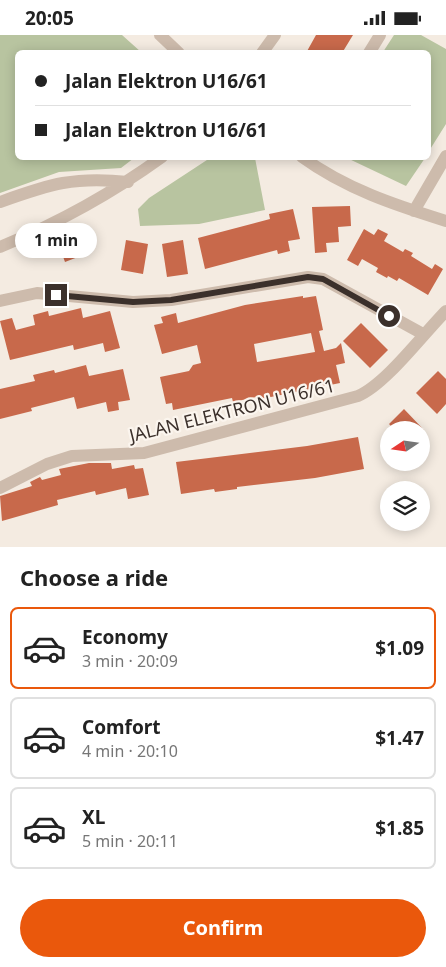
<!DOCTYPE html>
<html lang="en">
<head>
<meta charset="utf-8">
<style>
  :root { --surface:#fff; --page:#f6f6f6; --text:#222; --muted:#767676; --line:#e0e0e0; --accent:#ea580c }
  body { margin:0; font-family:"Noto Sans",sans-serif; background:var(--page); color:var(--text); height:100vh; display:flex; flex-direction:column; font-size:19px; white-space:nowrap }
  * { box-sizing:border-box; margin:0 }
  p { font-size:16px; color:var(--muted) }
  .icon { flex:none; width:28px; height:28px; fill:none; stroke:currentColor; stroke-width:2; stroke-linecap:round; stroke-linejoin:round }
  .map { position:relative; height:512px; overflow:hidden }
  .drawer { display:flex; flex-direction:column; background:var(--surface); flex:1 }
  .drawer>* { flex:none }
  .guide { position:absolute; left:15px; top:15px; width:416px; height:110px; border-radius:8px; box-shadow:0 2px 12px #0003; display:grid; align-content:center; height:110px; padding:0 20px; background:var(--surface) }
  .needle { width:32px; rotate:257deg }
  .tools { position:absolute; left:380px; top:386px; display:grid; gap:10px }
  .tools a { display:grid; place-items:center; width:50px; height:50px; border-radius:50%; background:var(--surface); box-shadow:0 2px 12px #0003; font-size:25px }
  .end { position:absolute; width:22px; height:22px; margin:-11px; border:6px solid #3b302b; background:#fff; box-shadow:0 0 0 2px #fff }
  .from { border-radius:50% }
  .bubble { position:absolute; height:35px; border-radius:18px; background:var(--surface); box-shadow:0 2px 12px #0003; font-size:16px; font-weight:700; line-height:35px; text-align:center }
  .guide b { display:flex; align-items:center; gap:18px; height:48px; font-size:19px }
  .guide b+b { border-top:1px solid var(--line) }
  .guide i { width:12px; height:12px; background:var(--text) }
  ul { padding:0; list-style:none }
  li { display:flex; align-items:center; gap:15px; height:82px; margin:0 10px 8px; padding:0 10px; border:2px solid var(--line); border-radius:8px }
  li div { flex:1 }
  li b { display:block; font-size:19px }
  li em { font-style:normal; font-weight:700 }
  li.active { border-color:var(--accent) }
  li>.icon { width:45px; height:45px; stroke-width:1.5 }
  h2 { padding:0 20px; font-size:22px; line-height:60px }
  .cta { display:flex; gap:10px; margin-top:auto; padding:10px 20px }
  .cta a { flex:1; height:58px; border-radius:30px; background:var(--accent); color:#fff; font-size:20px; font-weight:700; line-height:58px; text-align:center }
  .status { display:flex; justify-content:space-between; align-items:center; height:35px; padding:0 25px; background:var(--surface); direction:ltr }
  .status svg { height:14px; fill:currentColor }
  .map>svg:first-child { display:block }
</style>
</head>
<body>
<div class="status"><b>20:05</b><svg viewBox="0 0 49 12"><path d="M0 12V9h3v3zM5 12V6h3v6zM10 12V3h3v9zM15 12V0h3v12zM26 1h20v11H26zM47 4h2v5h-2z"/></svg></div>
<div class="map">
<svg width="446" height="512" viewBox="0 0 446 512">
  <rect width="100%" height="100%" fill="#f4ebe1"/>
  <path fill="#b8c4a0" d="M 0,0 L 122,0 L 141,17 L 18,18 L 18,122 L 134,123 L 121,133 L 59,137 L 0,158 Z
    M 394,0 L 421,0 L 446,14 L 446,89 L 429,116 L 429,18 L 383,17 Z
    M 210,123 L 255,123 L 265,175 L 199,189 L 140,191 L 138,174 L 149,163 Z
    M 347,123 L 425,122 L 425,123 L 406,151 Z"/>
  <path fill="#c8694b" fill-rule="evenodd" d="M 316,0 L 353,0 L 342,18 L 306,18 Z
    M 350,171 L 351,191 L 338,192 L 339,207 L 326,208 L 327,217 L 315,218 L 312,172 Z
    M 293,174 L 300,204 L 288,206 L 290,216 L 278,219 L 277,215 L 205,234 L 198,203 L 270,184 L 269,179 Z
    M 364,194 L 374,200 L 378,194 L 388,199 L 384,206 L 403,217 L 405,214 L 413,218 L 411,221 L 432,234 L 435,229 L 443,234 L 428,260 L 399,243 L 397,246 L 388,241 L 387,243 L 376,237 L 378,233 L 362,224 L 358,231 L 347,225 Z
    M 126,205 L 148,209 L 143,239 L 121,235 Z
    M 183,205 L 188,239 L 167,242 L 162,209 Z
    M 79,209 L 83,220 L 65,227 L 61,216 Z
    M 303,261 L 303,263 L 316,261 L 323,295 L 319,296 L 324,316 L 336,313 L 341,308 L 345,328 L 336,330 L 340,348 L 261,364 L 261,361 L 233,367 L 232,363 L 173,375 L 172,368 L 166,369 L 160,342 L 189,336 L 193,330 L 201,328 L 197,310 L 162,319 L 154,290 L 163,288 L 161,282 L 176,278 L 178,288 L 245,270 ZM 311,298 L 315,317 L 257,327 L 254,309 Z
    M 81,273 L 83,283 L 110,276 L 120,313 L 105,317 L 103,308 L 74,315 L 73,310 L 10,325 L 0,286 L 12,283 L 16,295 L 35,290 L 33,280 L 48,276 L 49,281 Z
    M 361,288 L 388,315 L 370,333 L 343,306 Z
    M 86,330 L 89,341 L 123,334 L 130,365 L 118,367 L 119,375 L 108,377 L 106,367 L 77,374 L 74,362 L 31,373 L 32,376 L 0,384 L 0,354 L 35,346 L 33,340 L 54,335 L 55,338 Z
    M 438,336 L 446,344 L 446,369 L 437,379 L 416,358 Z
    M 404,374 L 424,395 L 395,395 L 389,389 Z
    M 358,402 L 364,434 L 315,443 L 237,452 L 237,454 L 215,457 L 214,454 L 181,459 L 176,427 L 307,411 Z
    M 89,428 L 111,428 L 112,434 L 134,430 L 135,434 L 143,433 L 149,460 L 128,464 L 126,453 L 96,460 L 95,456 L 57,465 L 58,470 L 2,486 L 0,461 L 32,451 L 30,447 L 40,442 L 42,445 L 61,440 L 59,434 Z"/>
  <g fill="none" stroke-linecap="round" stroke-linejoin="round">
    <path stroke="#cdbbac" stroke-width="12" d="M 160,0 L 179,18
      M 262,18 L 275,0
      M 369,18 L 380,0
      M 302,122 C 346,154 395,170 446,186
      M 0,167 C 50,149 75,141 128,147
      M 414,176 L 446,121
      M 0,212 C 58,188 111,159 162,122
      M 0,266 L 37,258 L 133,267 L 171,265 L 308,242 L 323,244 L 423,299
      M 0,453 L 47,429 L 72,421 L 144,418 L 358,361 C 386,349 423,299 446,276"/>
  </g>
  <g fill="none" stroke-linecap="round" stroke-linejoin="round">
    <path stroke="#3b302b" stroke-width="6" d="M 56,260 L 133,267 L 171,265 L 308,242 L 323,244 L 389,281"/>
  </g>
  <g text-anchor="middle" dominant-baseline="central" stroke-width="4.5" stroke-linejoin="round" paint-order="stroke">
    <g font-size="18" fill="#3b302b" stroke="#fbf5ee">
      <text transform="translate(232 375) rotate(-14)">JALAN ELEKTRON U16/61</text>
    </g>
  </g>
</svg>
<div class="tools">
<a><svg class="needle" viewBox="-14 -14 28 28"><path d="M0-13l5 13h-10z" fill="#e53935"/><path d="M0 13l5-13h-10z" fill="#767676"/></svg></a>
<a><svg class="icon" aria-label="layers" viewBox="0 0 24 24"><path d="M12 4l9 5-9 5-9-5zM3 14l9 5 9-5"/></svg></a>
</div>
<i class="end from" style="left:389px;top:281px"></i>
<i class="end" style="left:56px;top:260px"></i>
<div class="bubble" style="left:15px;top:188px;width:82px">1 min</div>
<div class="guide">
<b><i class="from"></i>Jalan Elektron U16/61</b>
<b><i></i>Jalan Elektron U16/61</b>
</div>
</div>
<section class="drawer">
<h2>Choose a ride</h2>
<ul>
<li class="active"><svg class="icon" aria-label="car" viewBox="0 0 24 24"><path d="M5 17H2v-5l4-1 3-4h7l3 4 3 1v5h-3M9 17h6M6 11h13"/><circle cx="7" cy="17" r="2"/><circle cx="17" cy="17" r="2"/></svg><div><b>Economy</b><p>3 min · 20:09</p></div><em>$1.09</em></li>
<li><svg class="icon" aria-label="car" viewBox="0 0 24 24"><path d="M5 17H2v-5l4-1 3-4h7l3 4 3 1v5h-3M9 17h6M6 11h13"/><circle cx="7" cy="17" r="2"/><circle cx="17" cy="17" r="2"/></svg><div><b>Comfort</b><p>4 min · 20:10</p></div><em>$1.47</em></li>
<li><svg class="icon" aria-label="car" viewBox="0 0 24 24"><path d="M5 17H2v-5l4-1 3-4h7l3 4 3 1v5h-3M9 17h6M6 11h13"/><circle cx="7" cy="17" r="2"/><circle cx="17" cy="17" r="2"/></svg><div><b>XL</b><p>5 min · 20:11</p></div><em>$1.85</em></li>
</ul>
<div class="cta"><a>Confirm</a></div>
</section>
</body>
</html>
